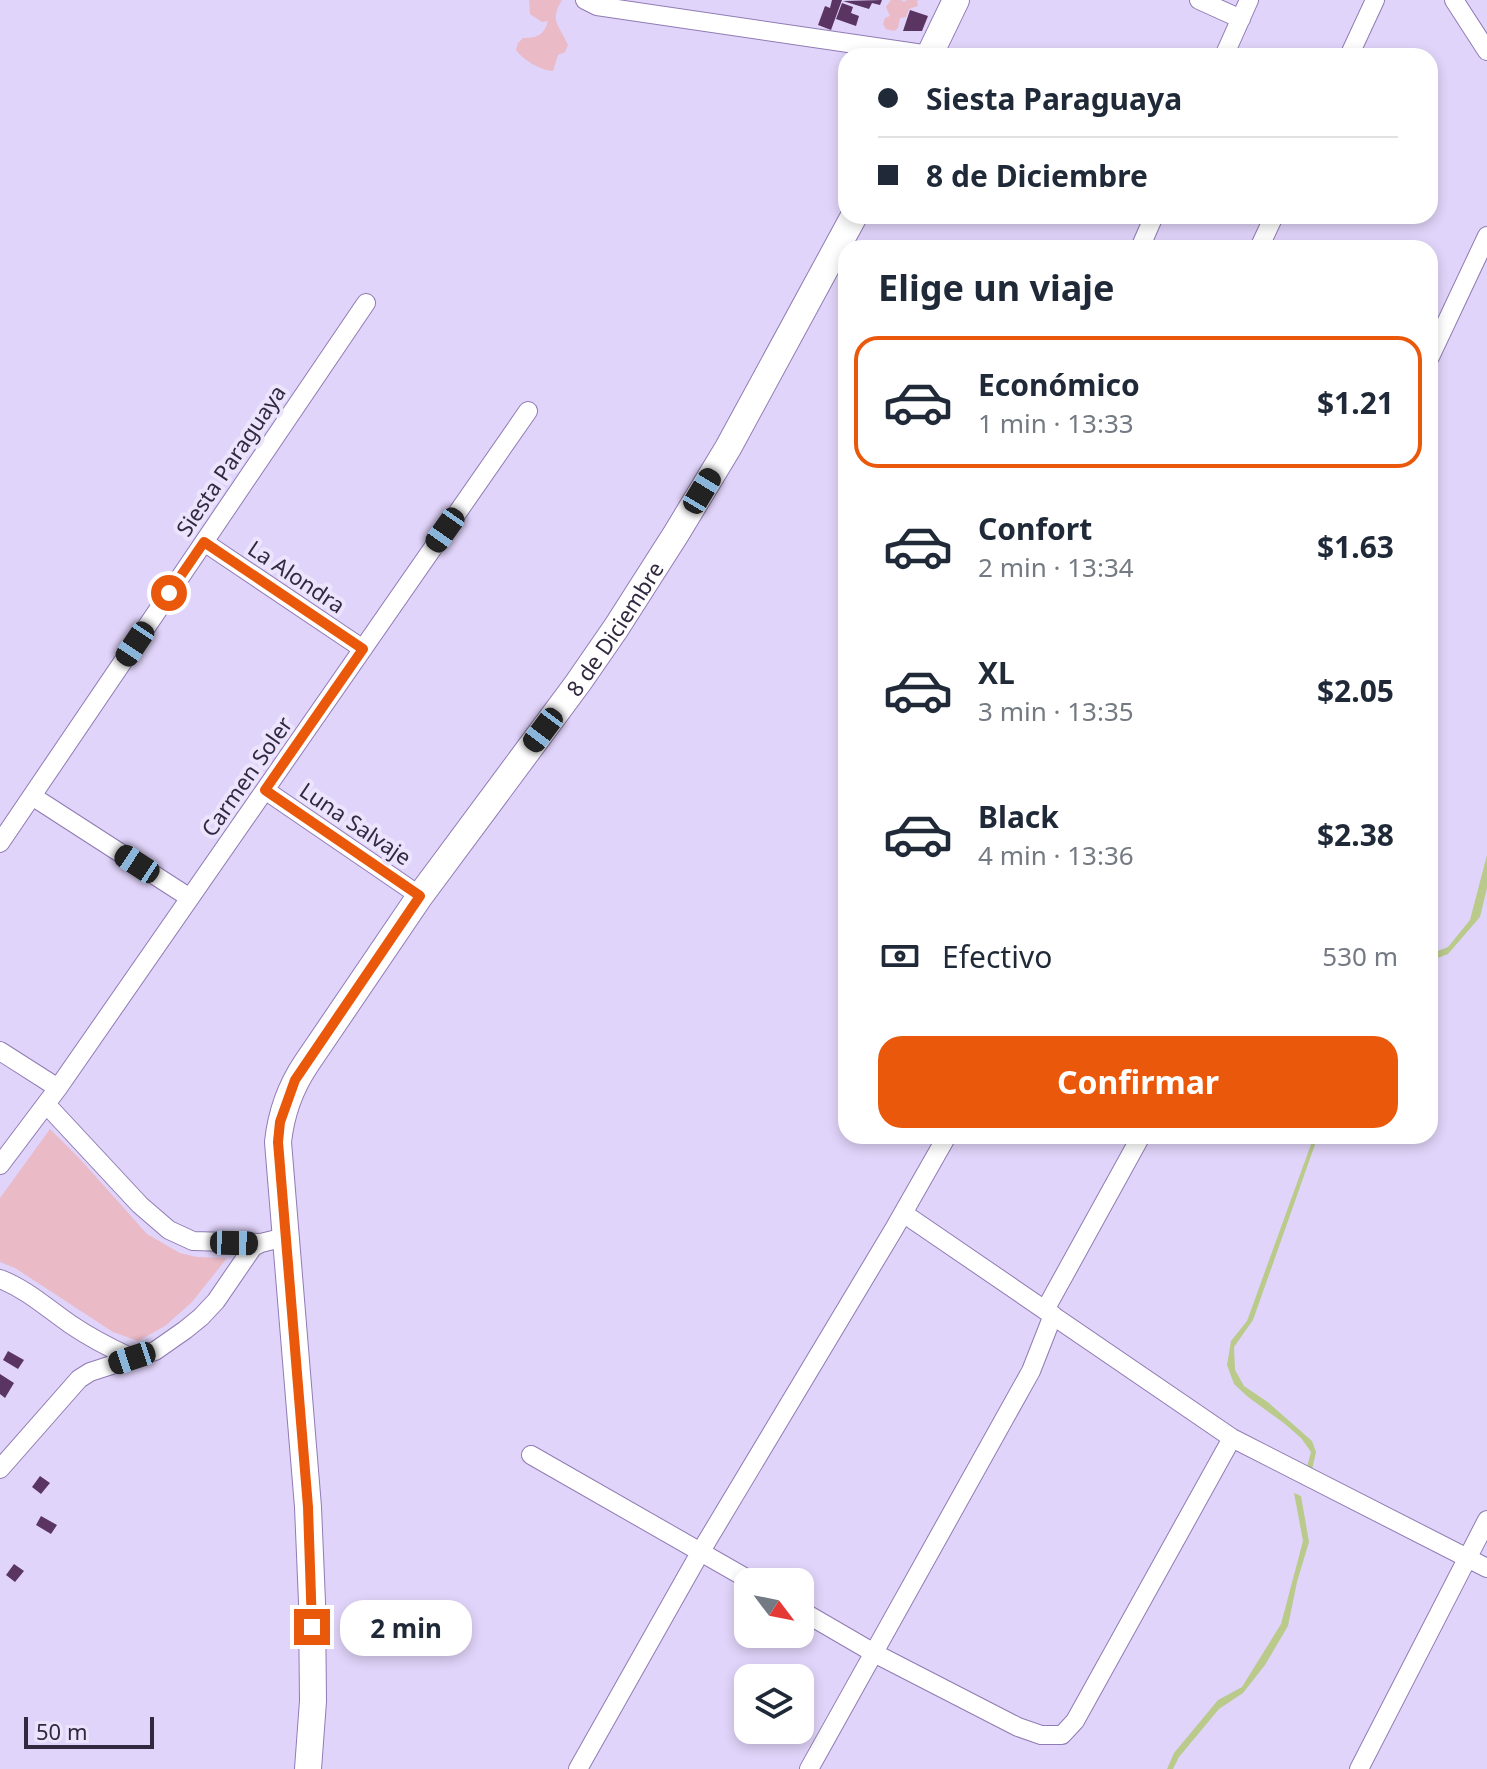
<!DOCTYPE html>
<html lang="es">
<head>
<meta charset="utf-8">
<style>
  :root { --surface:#fff; --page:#f2f2f3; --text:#1f2937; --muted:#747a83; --line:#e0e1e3; --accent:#ea580c }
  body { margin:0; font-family:"Noto Sans",sans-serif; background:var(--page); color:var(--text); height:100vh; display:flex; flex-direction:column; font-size:30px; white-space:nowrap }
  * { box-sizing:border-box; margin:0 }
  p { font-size:26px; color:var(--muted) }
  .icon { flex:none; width:44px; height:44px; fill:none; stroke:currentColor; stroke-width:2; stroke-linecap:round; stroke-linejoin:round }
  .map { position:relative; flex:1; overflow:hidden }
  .drawer { position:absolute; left:838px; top:240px; width:600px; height:904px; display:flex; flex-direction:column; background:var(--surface); border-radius:24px; box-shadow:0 4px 12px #0003 }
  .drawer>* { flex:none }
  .hud { position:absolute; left:838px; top:48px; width:600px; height:176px; border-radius:24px; box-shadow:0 4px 12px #0003; display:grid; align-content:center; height:176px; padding:0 40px; background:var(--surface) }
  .needle { width:52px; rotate:122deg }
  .buttons { position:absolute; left:734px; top:1568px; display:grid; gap:16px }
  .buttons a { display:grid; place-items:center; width:80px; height:80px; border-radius:16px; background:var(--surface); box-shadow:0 4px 12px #0003; font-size:40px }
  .scale { position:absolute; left:24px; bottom:20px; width:130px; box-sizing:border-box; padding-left:8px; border:4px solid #322941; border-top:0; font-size:22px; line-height:28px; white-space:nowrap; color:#322941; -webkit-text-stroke:6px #ece4fd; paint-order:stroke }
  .end { position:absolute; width:36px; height:36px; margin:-18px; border:10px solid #ea580c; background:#fff; box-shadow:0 0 0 4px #fff }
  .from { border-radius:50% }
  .bubble { position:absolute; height:56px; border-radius:24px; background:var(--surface); box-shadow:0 4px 12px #0003; font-size:26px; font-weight:700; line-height:56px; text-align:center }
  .car { position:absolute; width:24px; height:48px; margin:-24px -12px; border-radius:10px; box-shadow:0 0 6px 2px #0007; background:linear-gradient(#222 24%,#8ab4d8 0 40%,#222 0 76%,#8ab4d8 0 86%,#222 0) }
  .hud b { display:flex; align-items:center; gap:28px; height:76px; font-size:30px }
  .hud b+b { border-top:2px solid var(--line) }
  .hud i { width:20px; height:20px; background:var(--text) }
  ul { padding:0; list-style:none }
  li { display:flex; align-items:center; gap:24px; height:132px; margin:0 16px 12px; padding:0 24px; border:4px solid transparent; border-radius:24px }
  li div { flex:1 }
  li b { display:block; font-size:30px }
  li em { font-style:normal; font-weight:700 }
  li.current { border-color:var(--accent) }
  li>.icon { width:72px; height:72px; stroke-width:1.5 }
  h2 { padding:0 40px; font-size:36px; line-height:96px }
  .pay { display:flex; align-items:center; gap:20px; height:88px; padding:0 40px; font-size:30px }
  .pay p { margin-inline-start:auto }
  .primary-button { display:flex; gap:16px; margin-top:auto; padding:16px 40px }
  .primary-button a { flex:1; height:92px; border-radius:24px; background:var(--accent); color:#fff; font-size:32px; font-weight:700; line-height:92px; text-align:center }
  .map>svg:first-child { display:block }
</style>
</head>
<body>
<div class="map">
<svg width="1487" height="1769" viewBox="0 0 1487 1769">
  <rect width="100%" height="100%" fill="#e1d4fa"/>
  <path fill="#eabac6" d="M 529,0 L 562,0 C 549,22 559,24 568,45 L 565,52 L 558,55 L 553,71 C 540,70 523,60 516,50 L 518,43 L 523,38 C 538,38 544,35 548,21 L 542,22 L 530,14 Z
    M 891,0 L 901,0 L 904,2 L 907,0 L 919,0 L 917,1 L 918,6 L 909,9 L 906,17 L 900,18 L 898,28 L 894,31 L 886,29 L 883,24 L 885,18 L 890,16 L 886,7 Z
    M 50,1129 L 80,1159 L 147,1234 L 180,1253 L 197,1257 L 227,1258 L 192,1302 L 165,1326 L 138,1341 L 113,1332 L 15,1268 L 0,1262 L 0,1198 Z"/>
  <path fill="#b9ca8b" d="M 1487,855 L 1487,888 L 1480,917 L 1448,954 L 1430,961 L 1430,954 L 1448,947 L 1470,920 Z
    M 1314,1136 L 1318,1136 L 1253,1320 L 1234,1347 L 1235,1370 L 1244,1386 L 1269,1403 L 1312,1441 L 1316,1452 L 1311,1474 L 1306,1471 L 1311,1452 L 1301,1438 L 1285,1424 L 1248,1397 L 1234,1384 L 1227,1365 L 1231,1341 L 1247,1321 Z
    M 1294,1493 L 1301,1496 L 1309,1542 L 1297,1582 L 1288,1626 L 1265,1665 L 1243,1693 L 1219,1709 L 1179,1757 L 1173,1769 L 1167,1769 L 1174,1753 L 1218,1700 L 1242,1687 L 1281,1624 L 1303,1541 Z"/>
  <path fill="#5b3562" d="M 832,0 L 842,0 L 831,30 L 818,25 L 825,6 L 830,8 Z
    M 882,0 L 880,5 L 872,3 L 869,9 L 843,1 Z
    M 842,3 L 853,7 L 851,13 L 859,16 L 856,26 L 836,19 Z
    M 910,10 L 928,16 L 922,31 L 903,31 Z
    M 8,1351 L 24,1360 L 18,1369 L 3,1360 Z
    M 0,1374 L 14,1383 L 5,1398 L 0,1394 Z
    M 40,1476 L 50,1483 L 41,1494 L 32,1487 Z
    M 41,1516 L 57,1525 L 51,1534 L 36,1525 Z
    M 14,1564 L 24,1571 L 15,1582 L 6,1575 Z"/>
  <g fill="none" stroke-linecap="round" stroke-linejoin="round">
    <defs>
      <path id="street" d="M 585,0 L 597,6 L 930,55
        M 1199,0 L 1241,19
        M 1454,0 L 1487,51
        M 1224,56 L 1249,0
        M 1349,56 L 1375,0
        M 1140,248 L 1154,216
        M 1259,248 L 1274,216
        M 1430,357 L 1487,236
        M 204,542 L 363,649
        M 265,790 L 420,896
        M 32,796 L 190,898
        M 0,843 L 366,303
        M 0,1051 L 58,1088
        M 46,1104 L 140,1205 L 169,1230 L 193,1241 L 261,1243
        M 0,1165 L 58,1088 L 528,411
        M 903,1213 L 1232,1438 L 1487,1568
        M 0,1279 C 26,1289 47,1308 70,1324 C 89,1337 110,1348 132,1358
        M 1045,1310 L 1141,1136
        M 531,1455 L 753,1582
        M 0,1469 L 79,1379 L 90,1372 L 155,1351 L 185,1330 L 201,1317 L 216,1301 L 253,1247 L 261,1243 L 285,1237
        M 800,1610 L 874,1653 L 1018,1727 L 1041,1735 L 1062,1735 L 1075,1721 L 1232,1438
        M 578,1769 L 701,1551 L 894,1229 L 947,1136
        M 809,1769 L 1031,1371 L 1053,1315
        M 1359,1769 L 1487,1520"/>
      <g id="secondary">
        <path d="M 929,56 L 956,0"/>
        <path id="s1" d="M 308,1769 L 313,1701 L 312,1602 L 308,1507 L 278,1142 C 281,1114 290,1088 306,1064 L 420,896 L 578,683 L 616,628 L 676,534 L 728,448 L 854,216"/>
      </g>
    </defs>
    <use href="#street" stroke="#907bb4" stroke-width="20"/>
    <use href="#secondary" stroke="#907bb4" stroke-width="28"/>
    <use href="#street" stroke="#fff" stroke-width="18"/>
    <use href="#secondary" stroke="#fff" stroke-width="26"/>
  </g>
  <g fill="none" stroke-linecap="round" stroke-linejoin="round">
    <path stroke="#ea580c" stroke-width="10" d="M 169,593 L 204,542 L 363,649 L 265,790 L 420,896 L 295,1080 L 280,1122 L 278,1142 L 308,1507 L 312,1627"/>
  </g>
  <g text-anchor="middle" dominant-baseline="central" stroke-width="8" stroke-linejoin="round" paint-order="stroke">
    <g font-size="22" fill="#322941" stroke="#ece4fd">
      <text transform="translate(230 460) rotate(-56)">Siesta Paraguaya</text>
      <text transform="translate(297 576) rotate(34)">La Alondra</text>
      <text stroke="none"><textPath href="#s1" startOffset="1246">8 de Diciembre</textPath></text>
      <text transform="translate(246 776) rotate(-55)">Carmen Soler</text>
      <text transform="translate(356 823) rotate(34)">Luna Salvaje</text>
    </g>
  </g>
</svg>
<div class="buttons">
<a><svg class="needle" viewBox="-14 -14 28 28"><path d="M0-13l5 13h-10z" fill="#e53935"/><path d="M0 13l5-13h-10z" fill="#747a83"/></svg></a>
<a><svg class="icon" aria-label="layers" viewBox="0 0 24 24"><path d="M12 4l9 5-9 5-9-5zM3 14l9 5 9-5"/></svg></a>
</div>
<div class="scale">50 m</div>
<i class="end from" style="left:169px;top:593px"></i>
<i class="end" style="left:312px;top:1627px"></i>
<div class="bubble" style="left:340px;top:1600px;width:132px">2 min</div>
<i class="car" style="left:702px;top:491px;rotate:31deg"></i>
<i class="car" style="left:445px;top:530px;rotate:215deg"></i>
<i class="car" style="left:135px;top:644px;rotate:214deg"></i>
<i class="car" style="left:543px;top:730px;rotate:217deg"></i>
<i class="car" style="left:137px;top:864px;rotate:303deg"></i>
<i class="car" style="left:234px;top:1243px;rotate:91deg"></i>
<i class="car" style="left:132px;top:1358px;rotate:252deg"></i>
<div class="hud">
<b><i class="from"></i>Siesta Paraguaya</b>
<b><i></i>8 de Diciembre</b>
</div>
<section class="drawer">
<h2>Elige un viaje</h2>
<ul>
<li class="current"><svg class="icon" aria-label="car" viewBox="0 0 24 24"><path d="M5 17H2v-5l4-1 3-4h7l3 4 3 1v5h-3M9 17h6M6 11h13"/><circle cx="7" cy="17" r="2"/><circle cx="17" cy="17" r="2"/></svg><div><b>Económico</b><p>1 min · 13:33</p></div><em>$1.21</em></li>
<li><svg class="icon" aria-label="car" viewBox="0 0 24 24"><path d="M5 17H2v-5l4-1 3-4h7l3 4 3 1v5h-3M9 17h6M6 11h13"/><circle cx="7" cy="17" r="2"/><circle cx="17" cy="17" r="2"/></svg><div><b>Confort</b><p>2 min · 13:34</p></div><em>$1.63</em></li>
<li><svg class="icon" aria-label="car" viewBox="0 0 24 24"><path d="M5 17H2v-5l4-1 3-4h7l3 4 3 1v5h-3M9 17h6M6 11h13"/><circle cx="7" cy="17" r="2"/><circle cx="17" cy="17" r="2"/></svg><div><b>XL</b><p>3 min · 13:35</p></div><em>$2.05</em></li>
<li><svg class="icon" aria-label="car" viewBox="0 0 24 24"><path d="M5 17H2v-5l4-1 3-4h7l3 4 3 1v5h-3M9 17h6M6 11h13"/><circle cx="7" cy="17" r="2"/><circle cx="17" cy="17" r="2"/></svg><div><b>Black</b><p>4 min · 13:36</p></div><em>$2.38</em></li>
</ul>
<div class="pay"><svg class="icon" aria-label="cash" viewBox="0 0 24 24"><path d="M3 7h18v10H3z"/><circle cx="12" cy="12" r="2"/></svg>Efectivo<p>530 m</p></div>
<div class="primary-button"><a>Confirmar</a></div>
</section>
</div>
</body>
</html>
